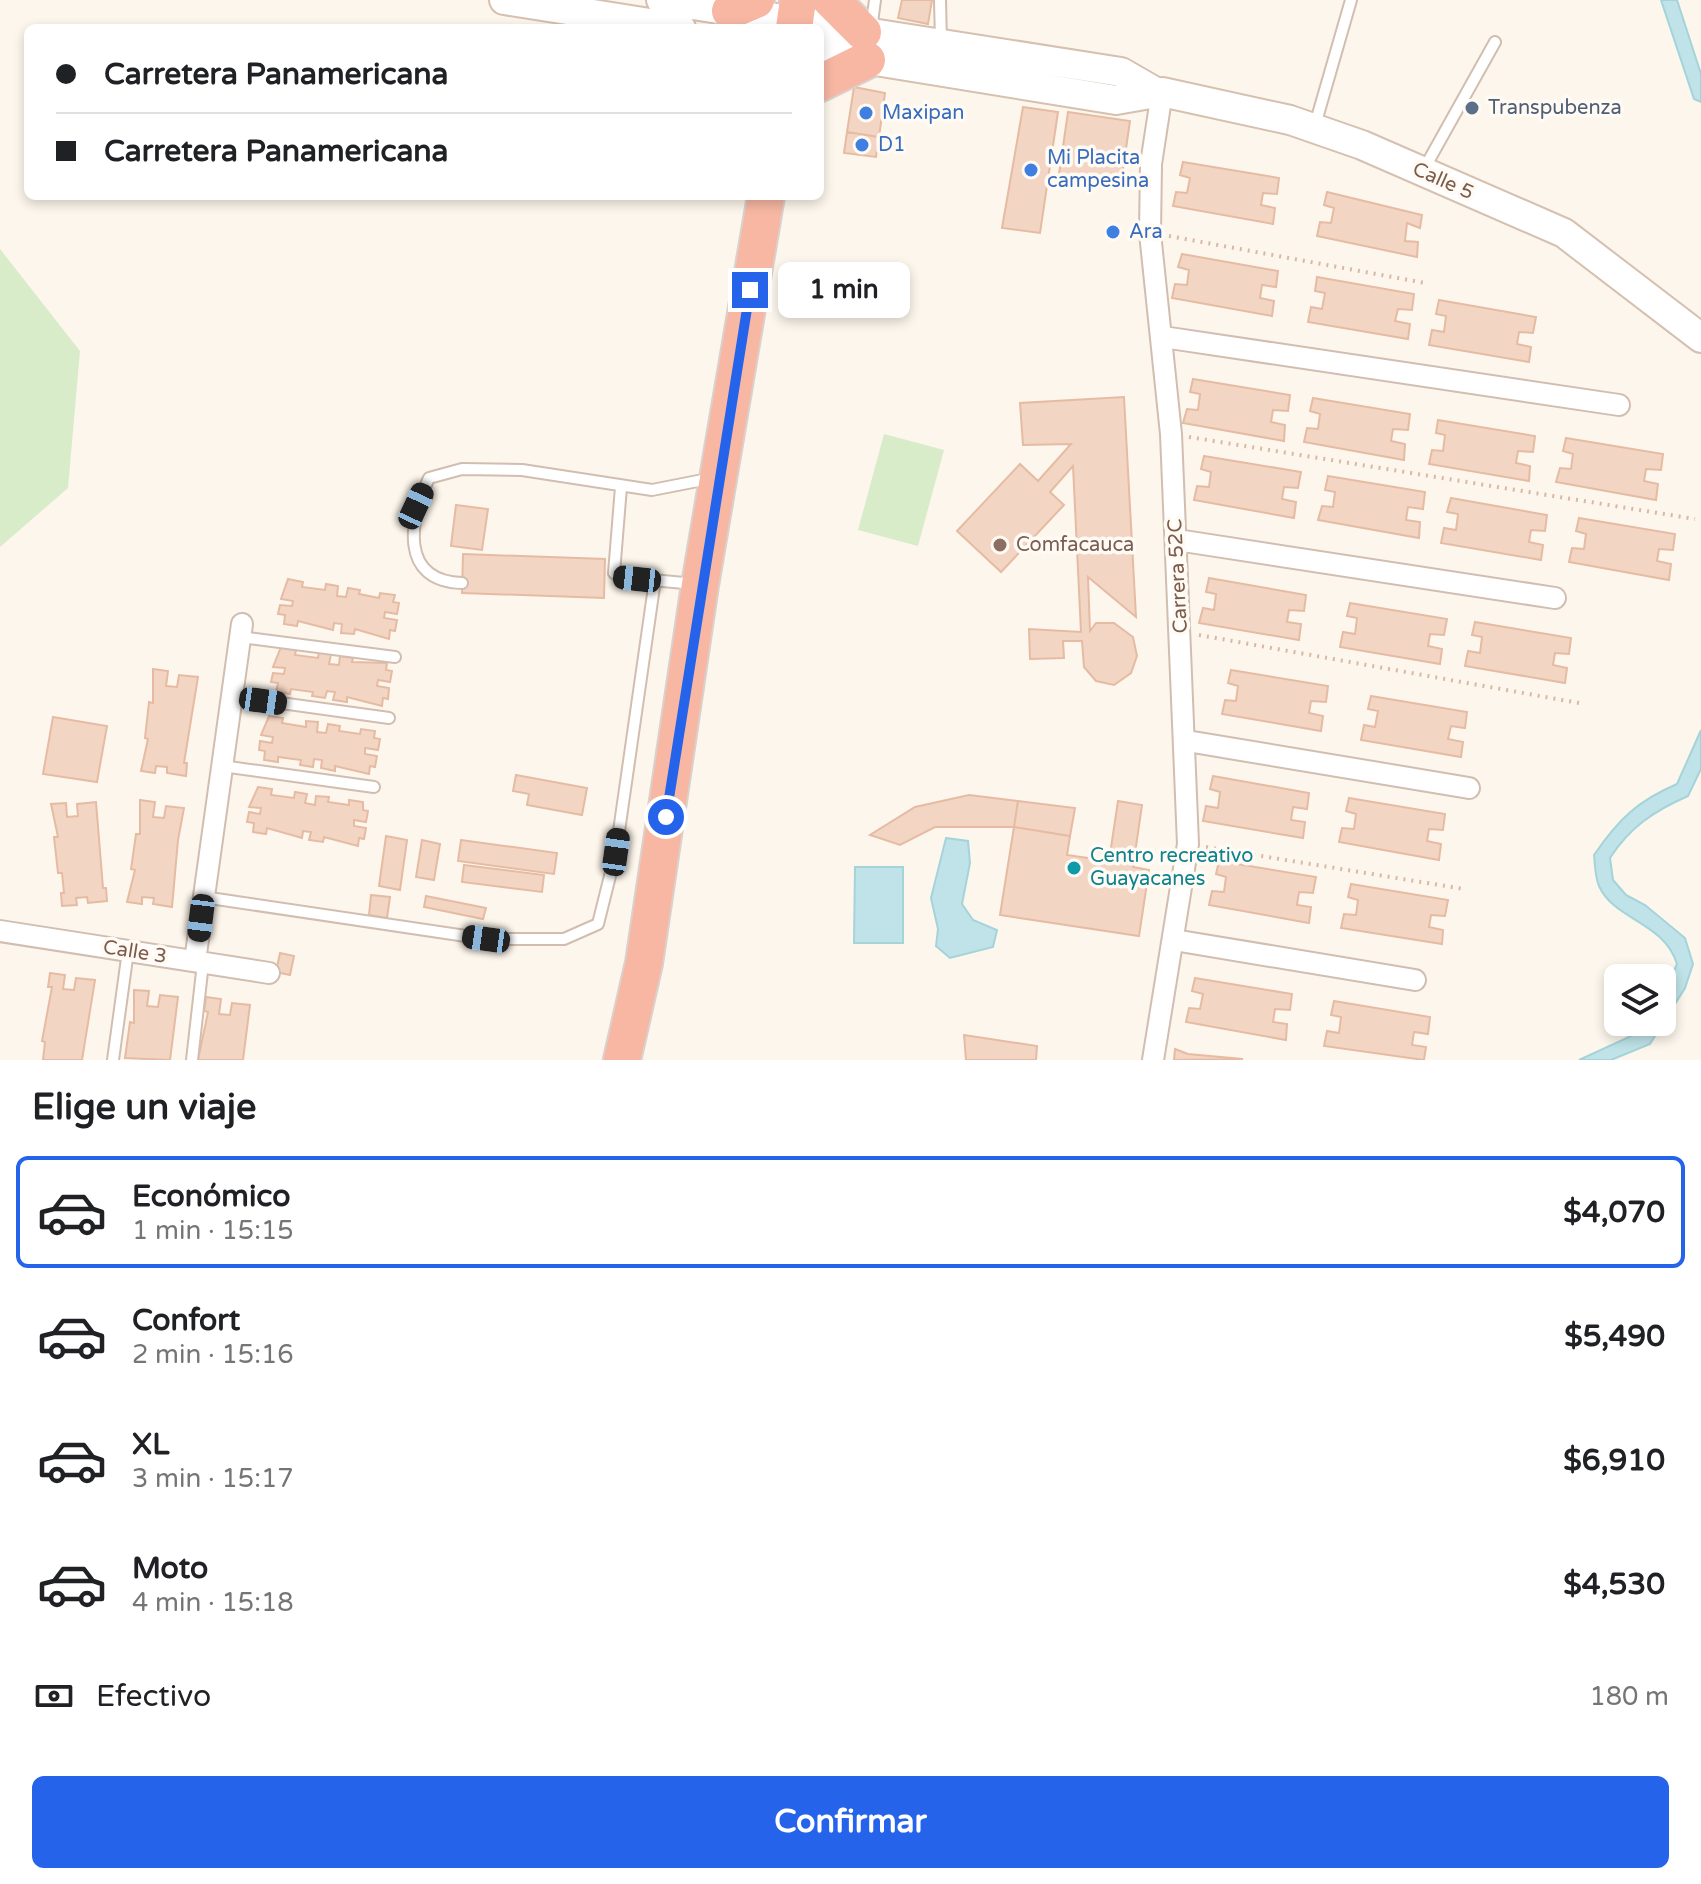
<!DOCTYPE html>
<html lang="es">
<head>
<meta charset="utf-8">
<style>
  :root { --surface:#fff; --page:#f6f6f6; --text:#202124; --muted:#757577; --line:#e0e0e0; --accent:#2563eb }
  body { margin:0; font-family:"Varela Round",sans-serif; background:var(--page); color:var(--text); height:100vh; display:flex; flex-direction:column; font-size:30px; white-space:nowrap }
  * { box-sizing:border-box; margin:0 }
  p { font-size:26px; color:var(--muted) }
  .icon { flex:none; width:44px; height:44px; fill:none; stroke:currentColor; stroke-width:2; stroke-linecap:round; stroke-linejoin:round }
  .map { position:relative; height:1060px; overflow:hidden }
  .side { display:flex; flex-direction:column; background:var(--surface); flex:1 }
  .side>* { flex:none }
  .hud { position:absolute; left:24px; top:24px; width:800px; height:176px; border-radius:12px; box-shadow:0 4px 12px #0003; display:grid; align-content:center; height:176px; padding:0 32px; background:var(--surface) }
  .controls { position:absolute; left:1604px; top:964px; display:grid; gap:16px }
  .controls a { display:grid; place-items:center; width:72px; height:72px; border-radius:12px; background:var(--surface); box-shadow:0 4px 12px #0003; font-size:40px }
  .end { position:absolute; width:36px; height:36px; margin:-18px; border:10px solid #2563eb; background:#fff; box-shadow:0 0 0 4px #fff }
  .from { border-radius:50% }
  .bubble { position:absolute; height:56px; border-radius:12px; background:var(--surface); box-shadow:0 4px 12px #0003; font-size:26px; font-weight:800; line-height:56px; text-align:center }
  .car { position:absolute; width:24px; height:48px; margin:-24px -12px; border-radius:10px; box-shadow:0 0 6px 2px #0007; background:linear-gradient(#222 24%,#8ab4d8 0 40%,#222 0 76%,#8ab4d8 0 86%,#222 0) }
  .hud b { display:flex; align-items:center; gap:28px; height:76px; font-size:30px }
  .hud b+b { border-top:2px solid var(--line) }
  .hud i { width:20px; height:20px; background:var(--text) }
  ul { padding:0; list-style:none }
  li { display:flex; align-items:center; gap:24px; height:112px; margin:0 16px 12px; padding:0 16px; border:4px solid transparent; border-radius:12px }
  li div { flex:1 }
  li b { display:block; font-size:30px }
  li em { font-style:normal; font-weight:800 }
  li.on { border-color:var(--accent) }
  li>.icon { width:72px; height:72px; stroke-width:1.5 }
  h2 { padding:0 32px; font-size:36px; line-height:96px }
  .pay { display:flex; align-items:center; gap:20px; height:88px; padding:0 32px; font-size:30px }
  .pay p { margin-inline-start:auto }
  .action { display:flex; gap:16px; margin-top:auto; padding:16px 32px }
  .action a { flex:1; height:92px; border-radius:12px; background:var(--accent); color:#fff; font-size:32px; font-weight:800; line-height:92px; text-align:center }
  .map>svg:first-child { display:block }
</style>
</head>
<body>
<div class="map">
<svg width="1701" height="1060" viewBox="0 0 1701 1060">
  <rect width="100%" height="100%" fill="#fdf6ec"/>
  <path fill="#d8ecc9" d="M 0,249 L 80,351 L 68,488 L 0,547 Z
    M 884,434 L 944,450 L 918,546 L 858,530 Z"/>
  <path fill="#bfe3e8" stroke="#a5d3da" stroke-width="2" d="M 1661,0 L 1677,0 L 1701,74 L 1701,102 L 1694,99 Z
    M 1701,730 L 1701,769 L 1688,796 C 1654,811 1630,827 1610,858 L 1613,880 L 1626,895 L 1645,905 L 1685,938 L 1693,964 L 1685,988 L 1650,1044 L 1611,1060 L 1579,1060 L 1640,1032 L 1647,1022 L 1662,1022 L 1662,998 L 1677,964 C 1664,922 1614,920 1599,886 C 1595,877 1595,864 1594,855 C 1618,820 1637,801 1677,784 Z
    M 946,838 L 968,841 L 970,863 L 962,904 L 973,920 L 997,930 L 993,947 L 950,958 L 936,946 L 938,929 L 931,898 Z
    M 855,867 L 903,867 L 903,943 L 854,943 Z"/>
  <path fill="#f3d5c3" stroke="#e6bba3" stroke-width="2" d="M 902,0 L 932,0 L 928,24 L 898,18 Z
    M 854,87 L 885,93 L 879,137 L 847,132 Z
    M 1023,107 L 1058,112 L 1040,233 L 1002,228 Z
    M 1068,112 L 1130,121 L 1121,183 L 1059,174 Z
    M 847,132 L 879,137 L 876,157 L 844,153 Z
    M 1183,162 L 1279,178 L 1277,194 L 1263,193 L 1261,205 L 1275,208 L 1273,224 L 1173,206 L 1176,192 L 1187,193 L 1190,178 L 1180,175 Z
    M 1327,192 L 1422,215 L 1420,228 L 1407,223 L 1405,241 L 1418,242 L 1417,257 L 1317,236 L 1320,222 L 1331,223 L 1334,208 L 1324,205 Z
    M 1182,254 L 1278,271 L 1276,287 L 1262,285 L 1260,298 L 1274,301 L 1272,316 L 1172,298 L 1175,284 L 1187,285 L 1189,270 L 1178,267 Z
    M 1317,277 L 1414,294 L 1412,310 L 1398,309 L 1395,321 L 1410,324 L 1408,339 L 1308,322 L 1311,307 L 1322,309 L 1325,293 L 1315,291 Z
    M 1439,300 L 1536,317 L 1533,333 L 1519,332 L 1517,344 L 1531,347 L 1529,362 L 1429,345 L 1432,330 L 1444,332 L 1446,316 L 1436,314 Z
    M 1193,379 L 1290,395 L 1288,411 L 1273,410 L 1271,422 L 1285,425 L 1284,441 L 1183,423 L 1187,409 L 1198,410 L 1200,394 L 1190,392 Z
    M 1124,397 L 1136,617 L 1088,577 L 1090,631 L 1096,623 L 1114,623 L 1133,637 L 1137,656 L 1131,673 L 1114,685 L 1096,681 L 1084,667 L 1082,641 L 1063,641 L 1064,658 L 1030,659 L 1029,629 L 1081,632 L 1073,466 L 1050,492 L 1064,505 L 1001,572 L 957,531 L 1020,464 L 1038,481 L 1071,444 L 1023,445 L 1020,403 Z
    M 1313,398 L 1410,414 L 1408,430 L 1393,429 L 1391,441 L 1405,444 L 1404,460 L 1304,442 L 1307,428 L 1318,429 L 1320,414 L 1310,411 Z
    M 1438,420 L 1535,436 L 1533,452 L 1518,451 L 1516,463 L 1530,466 L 1529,481 L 1429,464 L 1432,450 L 1443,451 L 1445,435 L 1436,433 Z
    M 1566,438 L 1663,454 L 1661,470 L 1646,469 L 1644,481 L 1658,484 L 1656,500 L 1556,482 L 1560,468 L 1571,469 L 1573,454 L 1563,451 Z
    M 1204,456 L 1301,472 L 1298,488 L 1284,487 L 1282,499 L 1296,502 L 1294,518 L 1194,500 L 1197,486 L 1209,487 L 1211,472 L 1201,469 Z
    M 1328,476 L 1425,492 L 1423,509 L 1408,507 L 1406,520 L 1420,522 L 1419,538 L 1318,520 L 1322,506 L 1333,507 L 1335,492 L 1325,490 Z
    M 1451,498 L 1547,515 L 1545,531 L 1531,530 L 1529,542 L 1543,545 L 1541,560 L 1441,543 L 1444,528 L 1456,530 L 1458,514 L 1447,512 Z
    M 456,505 L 488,509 L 482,550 L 451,546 Z
    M 1579,518 L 1675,534 L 1673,550 L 1659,549 L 1657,561 L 1671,564 L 1669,580 L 1569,562 L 1572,548 L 1584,549 L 1586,534 L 1576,531 Z
    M 463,554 L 605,559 L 604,598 L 462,593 Z
    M 1209,578 L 1306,595 L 1304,611 L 1289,610 L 1287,622 L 1301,624 L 1299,640 L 1199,623 L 1203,608 L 1214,610 L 1216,594 L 1206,592 Z
    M 288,579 L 303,582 L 302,587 L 325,590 L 326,584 L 338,586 L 337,596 L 346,597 L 348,588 L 360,590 L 359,594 L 379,598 L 380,593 L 395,595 L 393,602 L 399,603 L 397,614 L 385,612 L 384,618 L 397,620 L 395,631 L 390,630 L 389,639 L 355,629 L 354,634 L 341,633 L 342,624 L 334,623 L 333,630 L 298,621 L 297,626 L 284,624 L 285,615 L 278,614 L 280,605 L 292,606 L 293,601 L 281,599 Z
    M 1350,603 L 1447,619 L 1444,635 L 1430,634 L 1428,646 L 1442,649 L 1440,664 L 1340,647 L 1343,632 L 1355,634 L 1357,618 L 1347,616 Z
    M 1475,622 L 1571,638 L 1569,654 L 1555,653 L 1553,665 L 1567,668 L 1565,683 L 1465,666 L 1468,651 L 1480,653 L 1482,637 L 1472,635 Z
    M 281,647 L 296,650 L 295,655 L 318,658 L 319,652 L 331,654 L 329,664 L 339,665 L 340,656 L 353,658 L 352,662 L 387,663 L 386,670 L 392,671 L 390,682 L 378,680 L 377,686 L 389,688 L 388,699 L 383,698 L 382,706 L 347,697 L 347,702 L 333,700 L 335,692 L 327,691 L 325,698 L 312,696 L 313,692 L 291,689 L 290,694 L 276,692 L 278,683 L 271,682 L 273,673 L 284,674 L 285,668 L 273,667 Z
    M 153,669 L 168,671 L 166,686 L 177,687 L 179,675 L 198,677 L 184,763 L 187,763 L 186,776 L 167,773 L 167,767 L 156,766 L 155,773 L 141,771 L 148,739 L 145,738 L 149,702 L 153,703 Z
    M 1231,670 L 1328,686 L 1326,702 L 1311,701 L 1309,713 L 1323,716 L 1321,731 L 1222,714 L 1225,700 L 1236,701 L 1238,686 L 1228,683 Z
    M 1371,696 L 1467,712 L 1465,728 L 1451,726 L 1448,739 L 1463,742 L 1461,757 L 1361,740 L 1364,725 L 1375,727 L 1378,711 L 1368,709 Z
    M 269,716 L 283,718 L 282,723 L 306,727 L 306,721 L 318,722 L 317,732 L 326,733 L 328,724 L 340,726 L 339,731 L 360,734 L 361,729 L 375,731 L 374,738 L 380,739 L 378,750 L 365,748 L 365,754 L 377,756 L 375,767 L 370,766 L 369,774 L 335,766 L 335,771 L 321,768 L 322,760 L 314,759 L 313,767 L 300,765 L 301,760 L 278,757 L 278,762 L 264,760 L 265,751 L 259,750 L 260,741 L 272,743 L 273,737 L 261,735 Z
    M 53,717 L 107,726 L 97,782 L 43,774 Z
    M 516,775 L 587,788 L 582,815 L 527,805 L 529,794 L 513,791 Z
    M 1213,776 L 1309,793 L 1307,809 L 1293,807 L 1291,820 L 1305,822 L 1303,838 L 1203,821 L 1206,806 L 1218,808 L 1220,792 L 1210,789 Z
    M 258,787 L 272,789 L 271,795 L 294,798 L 295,792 L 307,794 L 305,803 L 315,805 L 316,796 L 329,797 L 328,802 L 349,805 L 349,800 L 363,802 L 363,810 L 368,811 L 366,822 L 354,820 L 354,826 L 366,828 L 364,839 L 359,838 L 358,846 L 324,837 L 323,842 L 309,840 L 311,832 L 303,831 L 302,838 L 267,828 L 266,834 L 253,832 L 254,823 L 247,822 L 249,812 L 260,814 L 261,808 L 249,807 Z
    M 969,795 L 1018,801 L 1014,827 L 935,827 L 900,845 L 870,835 L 915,807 Z
    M 1349,798 L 1445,814 L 1443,830 L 1429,829 L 1427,841 L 1441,844 L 1439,860 L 1339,842 L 1342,828 L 1354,829 L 1356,814 L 1346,811 Z
    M 140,800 L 155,802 L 153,817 L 164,818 L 166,806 L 184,808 L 178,840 L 172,907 L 153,904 L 154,898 L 142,897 L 142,904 L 127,902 L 135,870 L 131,869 L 136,834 L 140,834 Z
    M 1018,801 L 1075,808 L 1070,836 L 1014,827 Z
    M 1118,801 L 1142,805 L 1133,867 L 1149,870 L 1139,936 L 1000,915 L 1014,827 L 1070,836 L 1067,855 L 1109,861 Z
    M 96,802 L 103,888 L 106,888 L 107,901 L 88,903 L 87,897 L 76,898 L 77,905 L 62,906 L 61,893 L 64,893 L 62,873 L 58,873 L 54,837 L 58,837 L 51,804 L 66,803 L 67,817 L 78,816 L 77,804 Z
    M 386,836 L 407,840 L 400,890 L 379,886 Z
    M 422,840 L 440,844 L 434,880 L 416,877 Z
    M 461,840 L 557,853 L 554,874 L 458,861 Z
    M 1219,861 L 1316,877 L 1313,893 L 1299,892 L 1297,905 L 1311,907 L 1309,923 L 1209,905 L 1212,891 L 1224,892 L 1226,877 L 1216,874 Z
    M 464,865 L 544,875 L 542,892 L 462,882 Z
    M 1351,884 L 1448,900 L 1445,916 L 1431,915 L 1429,927 L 1443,930 L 1442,944 L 1341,928 L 1344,914 L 1356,915 L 1358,900 L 1348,897 Z
    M 371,895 L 390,897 L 387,918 L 369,915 Z
    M 426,896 L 486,908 L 483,919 L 424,907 Z
    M 280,953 L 294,956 L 290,975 L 276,972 Z
    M 50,973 L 65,975 L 63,989 L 74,990 L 76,978 L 95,980 L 82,1060 L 43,1060 L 45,1042 L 42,1041 L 52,987 L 48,987 Z
    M 1195,978 L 1292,994 L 1290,1010 L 1275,1009 L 1273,1022 L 1287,1024 L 1286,1040 L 1186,1022 L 1189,1008 L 1200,1009 L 1203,994 L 1192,991 Z
    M 134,990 L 149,991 L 147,1006 L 158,1007 L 160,995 L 178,997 L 170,1060 L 125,1058 L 130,1022 L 134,1023 Z
    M 206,997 L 221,999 L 219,1014 L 230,1015 L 232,1003 L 250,1005 L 243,1060 L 198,1060 L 208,1012 L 204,1011 Z
    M 1334,1001 L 1430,1017 L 1428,1034 L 1414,1032 L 1412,1045 L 1426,1047 L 1424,1060 L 1324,1046 L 1327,1031 L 1339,1033 L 1341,1017 L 1331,1015 Z
    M 964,1035 L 1037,1046 L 1036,1060 L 966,1060 Z
    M 1175,1049 L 1188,1054 L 1243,1059 L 1174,1060 Z"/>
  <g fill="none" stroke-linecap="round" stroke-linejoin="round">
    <defs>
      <path id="lane" d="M 940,0 L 941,42
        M 871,30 L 875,0
        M 1315,125 L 1351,0
        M 1424,169 L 1495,42
        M 621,487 L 614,573 L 620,577 L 695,584
        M 462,583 C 398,581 410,519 429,478 L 462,469 L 522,470 L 652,490 L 713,478
        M 240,637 L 395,657
        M 231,696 L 389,718
        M 222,766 L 374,787
        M 203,897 L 486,939 L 564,939 L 598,924 L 616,852 L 655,580
        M 113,1060 L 128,951
        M 192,1060 L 203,963"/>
      <path id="street" d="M 1163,337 L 1619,405
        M 1177,540 L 1555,598
        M 1187,741 L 1469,788
        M 0,931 L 269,973
        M 1174,940 L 1415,980
        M 195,961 L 242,624
        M 1153,1060 L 1188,844 L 1171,434 L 1150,233 L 1151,164 L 1162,92"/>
      <path id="secondary" d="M 504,0 L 681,28
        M 661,0 L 1121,72 L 1154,91
        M 820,52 L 1116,100 L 1162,92 L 1290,120 L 1362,145 L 1564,233 L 1701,338"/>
      <path id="highway" d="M 831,0 L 863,32
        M 730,11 L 756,0
        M 794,28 L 798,0
        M 820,83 L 867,60
        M 622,1060 L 644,963 L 700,585 L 766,196"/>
    </defs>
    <use href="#lane" stroke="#d1beb0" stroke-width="14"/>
    <use href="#street" stroke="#d1beb0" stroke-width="24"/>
    <use href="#secondary" stroke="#d6c0b0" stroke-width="32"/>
    <use href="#highway" stroke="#dad1cd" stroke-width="40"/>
    <path stroke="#d9b8a5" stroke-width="4" stroke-dasharray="2 6" stroke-linecap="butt" d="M 1169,236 L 1425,283
      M 1189,437 L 1695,519
      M 1199,635 L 1579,703
      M 1206,847 L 1464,889"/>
    <use href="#lane" stroke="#fff" stroke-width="10"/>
    <use href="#street" stroke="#fff" stroke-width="20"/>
    <use href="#secondary" stroke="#fff" stroke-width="28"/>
    <use href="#highway" stroke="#f7b7a3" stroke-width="36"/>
  </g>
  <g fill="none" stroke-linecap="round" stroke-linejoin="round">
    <path stroke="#2563eb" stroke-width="10" d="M 666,817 L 750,290"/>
  </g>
  <circle fill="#5c6f8a" stroke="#fffaf3" stroke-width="3" cx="1472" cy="108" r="8"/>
  <g fill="#3f7fe0" stroke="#fffaf3" stroke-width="3">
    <circle cx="866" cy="113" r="8"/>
    <circle cx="862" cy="145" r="8"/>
    <circle cx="1031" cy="170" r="8"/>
    <circle cx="1113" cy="232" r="8"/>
  </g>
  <circle fill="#8d6e63" stroke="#fffaf3" stroke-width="3" cx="1000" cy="545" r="8"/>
  <circle fill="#0f9aa8" stroke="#fffaf3" stroke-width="3" cx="1074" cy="868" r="8"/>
  <g text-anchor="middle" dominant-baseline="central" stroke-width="7" stroke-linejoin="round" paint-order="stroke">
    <g font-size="20" fill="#4e5e75" stroke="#fffaf3" text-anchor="start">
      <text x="1488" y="108">Transpubenza</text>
    </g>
    <g font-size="20" fill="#366cbe" stroke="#fffaf3" text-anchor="start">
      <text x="882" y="113">Maxipan</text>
      <text x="878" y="145">D1</text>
      <text x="1047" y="158">Mi Placita<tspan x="1047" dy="23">campesina</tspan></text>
      <text x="1129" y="232">Ara</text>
    </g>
    <g font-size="20" fill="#7a5c4d" stroke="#fffaf3">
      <text transform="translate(1443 181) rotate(24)">Calle 5</text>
      <text transform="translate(1178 576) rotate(-93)">Carrera 52C</text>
      <text transform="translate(135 952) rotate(9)">Calle 3</text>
    </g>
    <g font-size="20" fill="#785e54" stroke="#fffaf3" text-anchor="start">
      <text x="1016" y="545">Comfacauca</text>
    </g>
    <g font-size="20" fill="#0d838f" stroke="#fffaf3" text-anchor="start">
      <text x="1090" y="856">Centro recreativo<tspan x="1090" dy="23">Guayacanes</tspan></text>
    </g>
  </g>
</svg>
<div class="controls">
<a><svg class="icon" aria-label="layers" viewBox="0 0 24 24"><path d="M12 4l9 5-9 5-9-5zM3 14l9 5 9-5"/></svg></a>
</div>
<i class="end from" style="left:666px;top:817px"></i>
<i class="end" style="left:750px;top:290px"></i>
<div class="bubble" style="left:778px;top:262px;width:132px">1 min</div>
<i class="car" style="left:416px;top:506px;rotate:25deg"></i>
<i class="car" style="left:637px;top:579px;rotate:276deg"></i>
<i class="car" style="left:263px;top:701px;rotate:98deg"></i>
<i class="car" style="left:616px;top:852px;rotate:8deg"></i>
<i class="car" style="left:201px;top:918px;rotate:187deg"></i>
<i class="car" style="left:486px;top:939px;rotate:278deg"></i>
<div class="hud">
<b><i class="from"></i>Carretera Panamericana</b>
<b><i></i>Carretera Panamericana</b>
</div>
</div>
<section class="side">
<h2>Elige un viaje</h2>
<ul>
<li class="on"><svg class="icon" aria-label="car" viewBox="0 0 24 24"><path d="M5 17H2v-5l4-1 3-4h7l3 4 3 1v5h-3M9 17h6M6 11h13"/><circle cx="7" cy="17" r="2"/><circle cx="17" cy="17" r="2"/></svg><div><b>Económico</b><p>1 min · 15:15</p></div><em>$4,070</em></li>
<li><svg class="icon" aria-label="car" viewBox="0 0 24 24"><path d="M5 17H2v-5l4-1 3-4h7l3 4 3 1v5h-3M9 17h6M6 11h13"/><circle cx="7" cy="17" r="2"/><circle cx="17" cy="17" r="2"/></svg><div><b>Confort</b><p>2 min · 15:16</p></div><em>$5,490</em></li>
<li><svg class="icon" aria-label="car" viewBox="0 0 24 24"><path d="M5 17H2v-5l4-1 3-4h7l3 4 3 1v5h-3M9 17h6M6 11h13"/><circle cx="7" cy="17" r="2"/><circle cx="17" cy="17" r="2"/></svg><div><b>XL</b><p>3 min · 15:17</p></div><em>$6,910</em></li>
<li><svg class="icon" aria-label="car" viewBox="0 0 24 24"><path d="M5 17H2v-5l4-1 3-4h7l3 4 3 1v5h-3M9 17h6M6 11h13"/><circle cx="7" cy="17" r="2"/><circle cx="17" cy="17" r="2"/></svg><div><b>Moto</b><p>4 min · 15:18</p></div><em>$4,530</em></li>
</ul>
<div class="pay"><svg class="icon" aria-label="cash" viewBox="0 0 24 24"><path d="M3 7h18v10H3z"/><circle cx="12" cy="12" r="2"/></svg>Efectivo<p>180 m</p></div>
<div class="action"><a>Confirmar</a></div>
</section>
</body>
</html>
